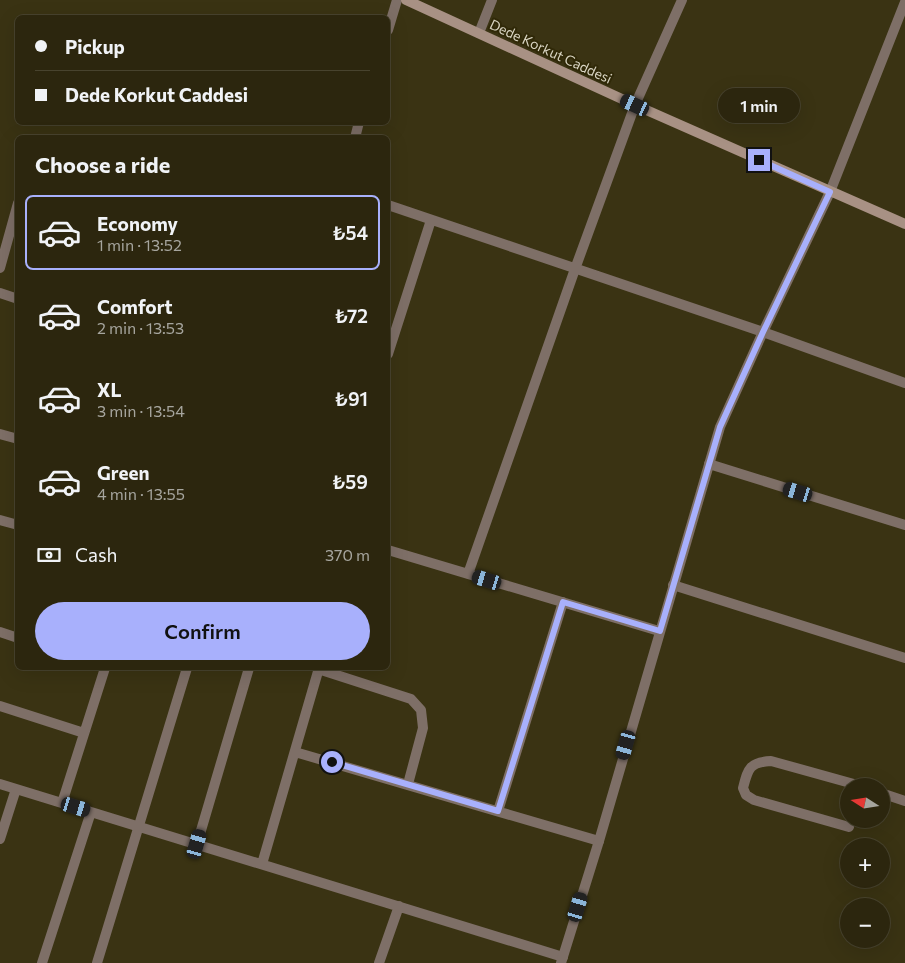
<!DOCTYPE html>
<html lang="en">
<head>
<meta charset="utf-8">
<style>
  :root { --surface:#2c260e; --page:#342e17; --text:#f1f3f6; --muted:#a6a59e; --line:#48432e; --accent:#a8b0fc }
  body { margin:0; font-family:Commissioner,sans-serif; background:var(--page); color:var(--text); height:100vh; display:flex; flex-direction:column; font-size:19px; white-space:nowrap }
  * { box-sizing:border-box; margin:0 }
  p { font-size:16px; color:var(--muted) }
  .icon { flex:none; width:28px; height:28px; fill:none; stroke:currentColor; stroke-width:2; stroke-linecap:round; stroke-linejoin:round }
  .map { position:relative; flex:1; overflow:hidden }
  .sheet { position:absolute; left:15px; top:135px; width:375px; height:535px; display:flex; flex-direction:column; background:var(--surface); border-radius:8px; box-shadow:0 5px 20px #0002,0 0 0 1px var(--line) }
  .sheet>* { flex:none }
  .guide { position:absolute; left:15px; top:15px; width:375px; height:110px; border-radius:8px; box-shadow:0 5px 20px #0002,0 0 0 1px var(--line); display:grid; align-content:center; height:110px; padding:0 20px; background:var(--surface) }
  .needle { width:32px; rotate:282deg }
  .tools { position:absolute; left:840px; top:778px; display:grid; gap:10px }
  .tools a { display:grid; place-items:center; width:50px; height:50px; border-radius:50%; background:var(--surface); box-shadow:0 5px 20px #0002,0 0 0 1px var(--line); font-size:25px }
  .end { position:absolute; width:22px; height:22px; margin:-11px; border:6px solid #a8b0fc; background:#111; box-shadow:0 0 0 2px #111 }
  .from { border-radius:50% }
  .bubble { position:absolute; height:35px; border-radius:18px; background:var(--surface); box-shadow:0 5px 20px #0002,0 0 0 1px var(--line); font-size:16px; font-weight:600; line-height:35px; text-align:center }
  .car { position:absolute; width:15px; height:30px; margin:-15px -8px; border-radius:6px; box-shadow:0 0 4px 1px #0007; background:linear-gradient(#222 24%,#8ab4d8 0 40%,#222 0 76%,#8ab4d8 0 86%,#222 0) }
  .guide b { display:flex; align-items:center; gap:18px; height:48px; font-size:19px }
  .guide b+b { border-top:1px solid var(--line) }
  .guide i { width:12px; height:12px; background:var(--text) }
  ul { padding:0; list-style:none }
  li { display:flex; align-items:center; gap:15px; height:75px; margin:0 10px 8px; padding:0 10px; border:2px solid transparent; border-radius:8px }
  li div { flex:1 }
  li b { display:block; font-size:19px }
  li em { font-style:normal; font-weight:600 }
  li.on { border-color:var(--accent) }
  li>.icon { width:45px; height:45px; stroke-width:1.5 }
  h2 { padding:0 20px; font-size:22px; line-height:60px }
  .pay { display:flex; align-items:center; gap:12px; height:55px; padding:0 20px; font-size:19px }
  .pay p { margin-inline-start:auto }
  .button { display:flex; gap:10px; margin-top:auto; padding:10px 20px }
  .button a { flex:1; height:58px; border-radius:30px; background:var(--accent); color:#111; font-size:20px; font-weight:600; line-height:58px; text-align:center }
  .map>svg:first-child { display:block }
</style>
</head>
<body>
<div class="map">
<svg width="905" height="963" viewBox="0 0 905 963">
  <rect width="100%" height="100%" fill="#3a3313"/>
  <g fill="none" stroke-linecap="round" stroke-linejoin="round">
    <path stroke="#7e6f67" stroke-width="10" d="M 0,268 L 18,203
      M 0,293 L 18,299
      M 0,520 L 18,525
      M 318,669 L 411,699 L 421,710 L 423,728 L 408,784
      M 881,793 L 905,801
      M 849,827 L 754,800 L 746,795 L 743,788 C 748,769 749,762 771,761 L 861,786"/>
    <path stroke="#7e6f67" stroke-width="10" d="M 388,30 L 397,0
      M 479,33 L 492,0
      M 355,138 L 359,122
      M 830,192 L 905,2
      M 388,205 L 763,332 L 905,383
      M 388,354 L 431,220
      M 0,434 L 18,439
      M 709,464 L 905,525
      M 388,550 L 659,631
      M 468,574 L 575,269 L 635,105 L 682,0
      M 673,585 L 905,658
      M 0,632 L 18,638
      M 0,706 L 84,733
      M 295,752 L 599,841
      M 0,784 L 563,957
      M 62,803 L 105,668
      M 498,811 L 563,602
      M 0,839 L 16,789
      M 197,844 L 249,668
      M 262,864 L 319,668
      M 42,963 L 91,812
      M 97,963 L 187,668
      M 379,963 L 399,906"/>
    <path stroke="#7e6f67" stroke-width="10" d="M 561,963 L 599,841 L 720,427 L 763,332 L 830,192"/>
    <path stroke="#a89184" stroke-width="10" d="M 406,0 L 635,105 L 905,224"/>
  </g>
  <g fill="none" stroke-linecap="round" stroke-linejoin="round">
    <path stroke="#a8b0fc" stroke-width="6" d="M 332,762 L 498,811 L 563,602 L 660,631 L 720,427 L 763,332 L 830,192 L 759,160"/>
  </g>
  <g text-anchor="middle" dominant-baseline="central" stroke-width="4" stroke-linejoin="round" paint-order="stroke">
    <g font-size="14" fill="#d8d4c2" stroke="#302908">
      <text transform="translate(551 51) rotate(25)">Dede Korkut Caddesi</text>
    </g>
  </g>
</svg>
<div class="tools">
<a><svg class="needle" viewBox="-14 -14 28 28"><path d="M0-13l5 13h-10z" fill="#e53935"/><path d="M0 13l5-13h-10z" fill="#a6a59e"/></svg></a>
<a>+</a>
<a>−</a>
</div>
<i class="end from" style="left:332px;top:762px"></i>
<i class="end" style="left:759px;top:160px"></i>
<div class="bubble" style="left:718px;top:88px;width:82px">1 min</div>
<i class="car" style="left:635px;top:105px;rotate:295deg"></i>
<i class="car" style="left:798px;top:492px;rotate:287deg"></i>
<i class="car" style="left:487px;top:580px;rotate:287deg"></i>
<i class="car" style="left:626px;top:745px;rotate:196deg"></i>
<i class="car" style="left:76px;top:807px;rotate:107deg"></i>
<i class="car" style="left:197px;top:844px;rotate:16deg"></i>
<i class="car" style="left:578px;top:907px;rotate:17deg"></i>
<div class="guide">
<b><i class="from"></i>Pickup</b>
<b><i></i>Dede Korkut Caddesi</b>
</div>
<section class="sheet">
<h2>Choose a ride</h2>
<ul>
<li class="on"><svg class="icon" aria-label="car" viewBox="0 0 24 24"><path d="M5 17H2v-5l4-1 3-4h7l3 4 3 1v5h-3M9 17h6M6 11h13"/><circle cx="7" cy="17" r="2"/><circle cx="17" cy="17" r="2"/></svg><div><b>Economy</b><p>1 min · 13:52</p></div><em>₺54</em></li>
<li><svg class="icon" aria-label="car" viewBox="0 0 24 24"><path d="M5 17H2v-5l4-1 3-4h7l3 4 3 1v5h-3M9 17h6M6 11h13"/><circle cx="7" cy="17" r="2"/><circle cx="17" cy="17" r="2"/></svg><div><b>Comfort</b><p>2 min · 13:53</p></div><em>₺72</em></li>
<li><svg class="icon" aria-label="car" viewBox="0 0 24 24"><path d="M5 17H2v-5l4-1 3-4h7l3 4 3 1v5h-3M9 17h6M6 11h13"/><circle cx="7" cy="17" r="2"/><circle cx="17" cy="17" r="2"/></svg><div><b>XL</b><p>3 min · 13:54</p></div><em>₺91</em></li>
<li><svg class="icon" aria-label="car" viewBox="0 0 24 24"><path d="M5 17H2v-5l4-1 3-4h7l3 4 3 1v5h-3M9 17h6M6 11h13"/><circle cx="7" cy="17" r="2"/><circle cx="17" cy="17" r="2"/></svg><div><b>Green</b><p>4 min · 13:55</p></div><em>₺59</em></li>
</ul>
<div class="pay"><svg class="icon" aria-label="cash" viewBox="0 0 24 24"><path d="M3 7h18v10H3z"/><circle cx="12" cy="12" r="2"/></svg>Cash<p>370 m</p></div>
<div class="button"><a>Confirm</a></div>
</section>
</div>
</body>
</html>
